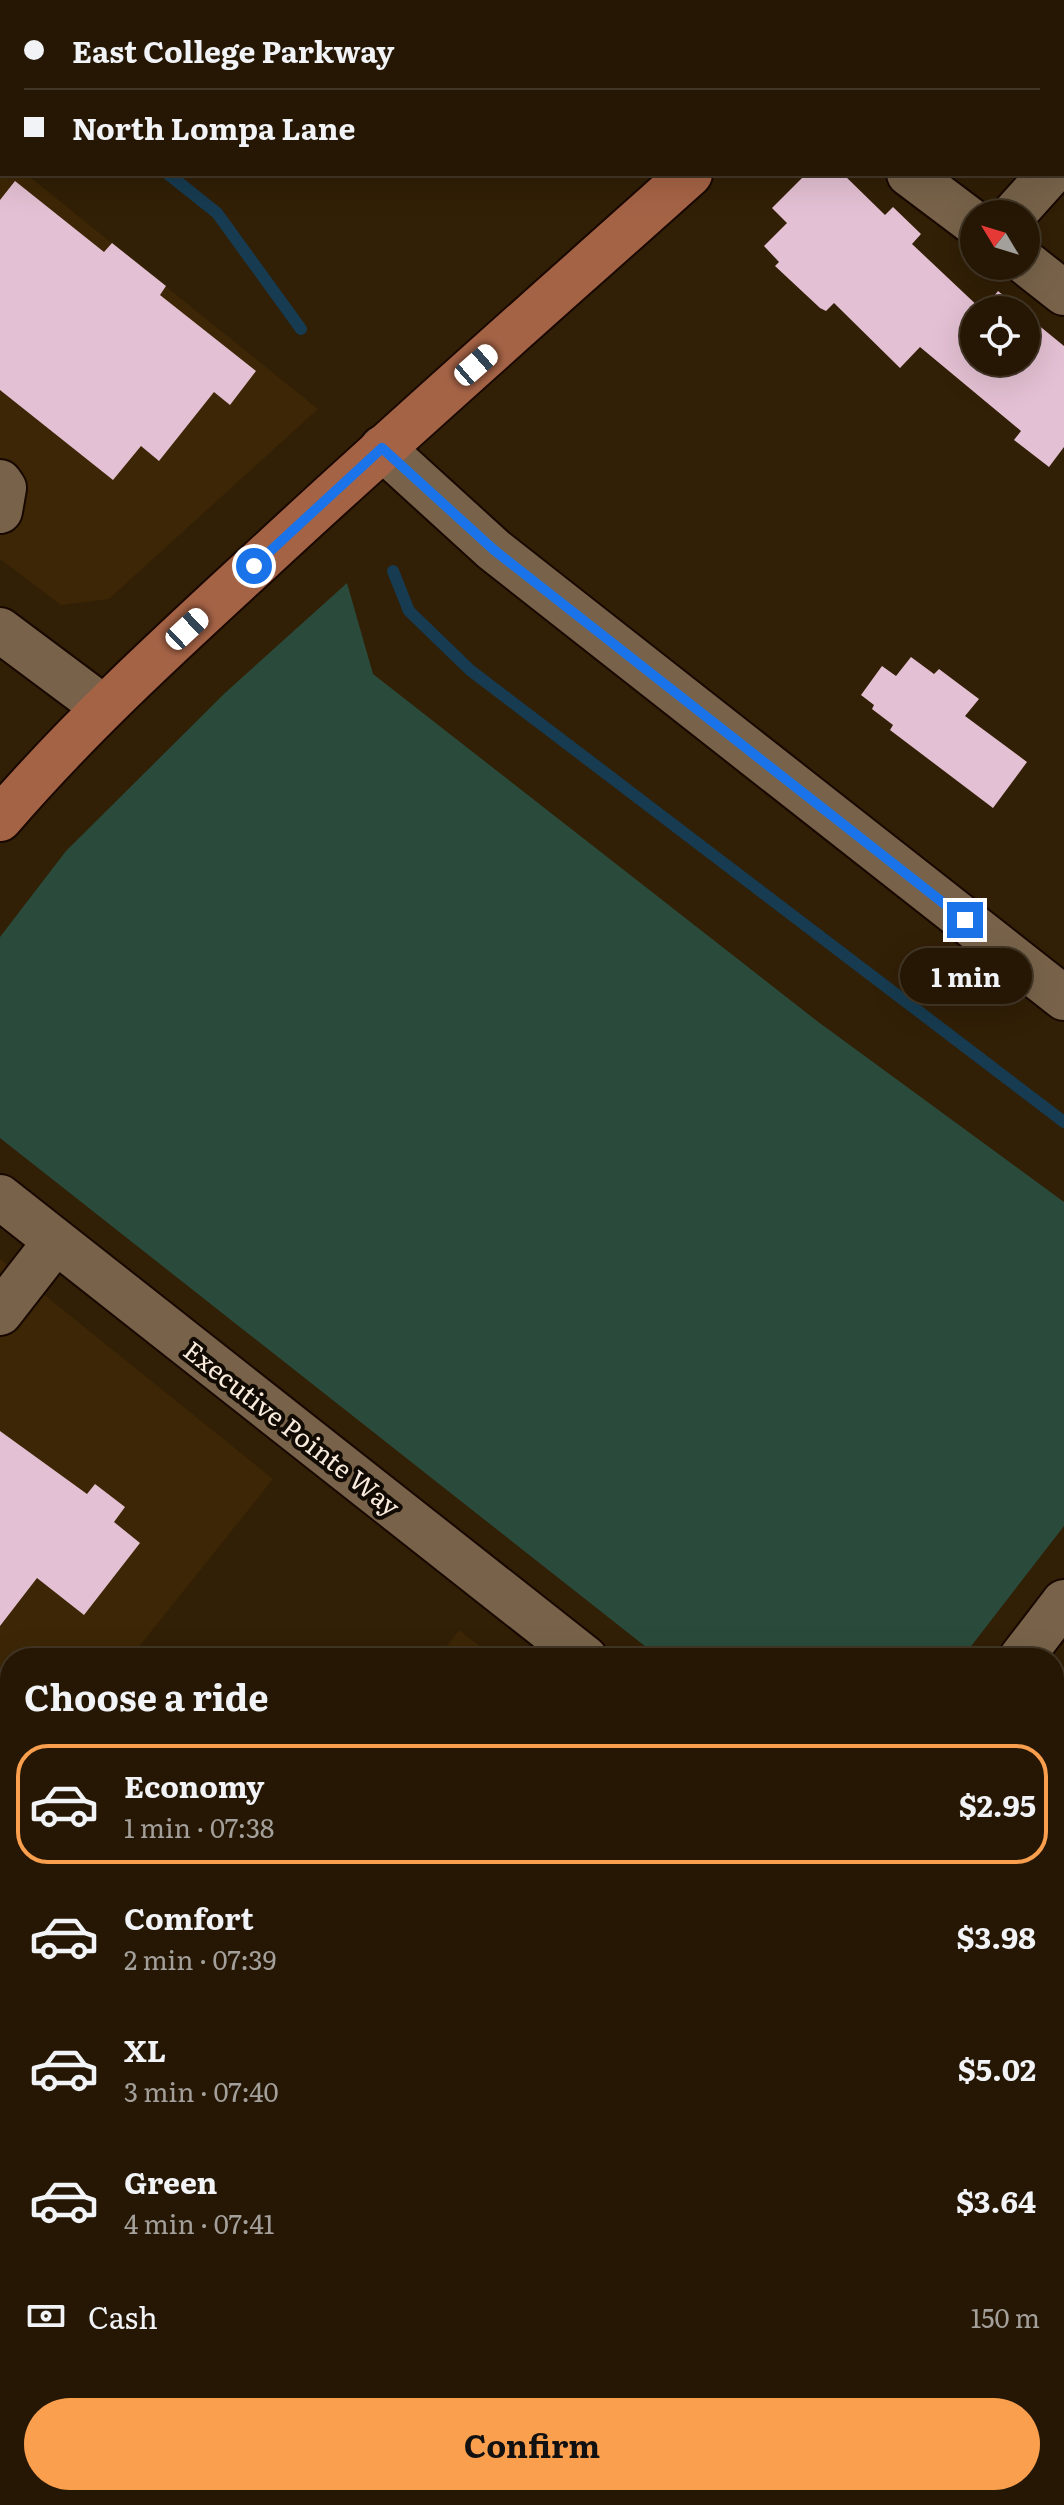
<!DOCTYPE html>
<html lang="en">
<head>
<meta charset="utf-8">
<style>
  :root { --surface:#251704; --page:#2d200e; --text:#f1f3f6; --muted:#a39f9a; --line:#423626; --accent:#fa9f4e }
  body { margin:0; font-family:Literata,serif; background:var(--page); color:var(--text); height:100vh; display:flex; flex-direction:column; font-size:30px; white-space:nowrap }
  * { box-sizing:border-box; margin:0 }
  p { font-size:26px; color:var(--muted) }
  .icon { flex:none; width:44px; height:44px; fill:none; stroke:currentColor; stroke-width:2; stroke-linecap:round; stroke-linejoin:round }
  .map { position:relative; flex:1; overflow:hidden }
  .details { position:absolute; left:0px; top:1648px; width:1064px; height:858px; display:flex; flex-direction:column; background:var(--surface); border-radius:32px 32px 0 0; box-shadow:0 8px 32px #0002,0 0 0 2px var(--line) }
  .details>* { flex:none }
  .guide { position:absolute; left:0px; top:0px; width:1064px; height:176px; box-shadow:0 8px 32px #0002,0 0 0 2px var(--line); display:grid; align-content:center; height:176px; padding:0 24px; background:var(--surface) }
  .needle { width:52px; rotate:308deg }
  .fabs { position:absolute; left:960px; top:200px; display:grid; gap:16px }
  .fabs a { display:grid; place-items:center; width:80px; height:80px; border-radius:50%; background:var(--surface); box-shadow:0 8px 32px #0002,0 0 0 2px var(--line); font-size:40px }
  .end { position:absolute; width:36px; height:36px; margin:-18px; border:10px solid #1a73e8; background:#fff; box-shadow:0 0 0 4px #fff }
  .from { border-radius:50% }
  .bubble { position:absolute; height:56px; border-radius:28px; background:var(--surface); box-shadow:0 8px 32px #0002,0 0 0 2px var(--line); font-size:26px; font-weight:700; line-height:56px; text-align:center }
  .car { position:absolute; width:24px; height:48px; margin:-24px -12px; border-radius:10px; box-shadow:0 0 6px 2px #0007; background:linear-gradient(#fff 24%,#345 0 40%,#fff 0 76%,#345 0 86%,#fff 0) }
  .guide b { display:flex; align-items:center; gap:28px; height:76px; font-size:30px }
  .guide b+b { border-top:2px solid var(--line) }
  .guide i { width:20px; height:20px; background:var(--text) }
  ul { padding:0; list-style:none }
  li { display:flex; align-items:center; gap:24px; height:120px; margin:0 16px 12px; padding:0 8px; border:4px solid transparent; border-radius:32px }
  li div { flex:1 }
  li b { display:block; font-size:30px }
  li em { font-style:normal; font-weight:700 }
  li.active { border-color:var(--accent) }
  li>.icon { width:72px; height:72px; stroke-width:1.5 }
  h2 { padding:0 24px; font-size:36px; line-height:96px }
  .pay { display:flex; align-items:center; gap:20px; height:88px; padding:0 24px; font-size:30px }
  .pay p { margin-inline-start:auto }
  .cta { display:flex; gap:16px; margin-top:auto; padding:16px 24px }
  .cta a { flex:1; height:92px; border-radius:48px; background:var(--accent); color:#111; font-size:32px; font-weight:700; line-height:92px; text-align:center }
  .map>svg:first-child { display:block }
</style>
</head>
<body>
<div class="map">
<svg width="1064" height="2505" viewBox="0 0 1064 2505">
  <rect width="100%" height="100%" fill="#311f06"/>
  <path fill="#3c2605" d="M 0,154 L 2,174 L 26,174 L 318,409 L 109,599 L 61,605 L 0,559 Z
    M 0,1259 L 273,1479 L 130,1658 L 10,1658 L 10,1757 L 0,1750 Z
    M 459,1630 L 495,1658 L 438,1658 Z
    M 0,1872 L 10,1880 L 10,2496 L 206,2496 L 199,2505 L 0,2505 Z"/>
  <path fill="#2a4b3b" d="M 347,583 L 373,674 L 817,1021 L 1064,1202 L 1064,1526 L 962,1658 L 660,1658 L 0,1138 L 0,937 L 66,851 L 225,693 Z
    M 1054,2466 L 1064,2468 L 1064,2505 L 522,2505 L 520,2496 L 1054,2496 Z
    M 238,2496 L 477,2496 L 478,2505 L 231,2505 Z"/>
  <g fill="none" stroke-linecap="round" stroke-linejoin="round">
    <path stroke="#173b50" stroke-width="12" d="M 0,40 L 2,42
      M 168,174 L 217,213 L 301,329
      M 393,571 L 409,611 L 470,670 L 1064,1122"/>
  </g>
  <path fill="#e3c0d3" d="M 806,174 L 843,174 L 885,215 L 893,207 L 921,234 L 912,244 L 982,310 L 974,310 L 974,362 L 1026,362 L 1026,315 L 1064,346 L 1064,447 L 1049,467 L 1014,440 L 1021,431 L 920,347 L 900,368 L 834,303 L 826,311 L 820,308 L 775,266 L 779,262 L 764,246 L 787,223 L 772,208 Z
    M 15,181 L 104,252 L 112,243 L 166,286 L 160,295 L 256,371 L 230,405 L 214,392 L 159,461 L 141,446 L 113,480 L 0,390 L 0,200 Z
    M 998,291 L 1021,310 L 983,310 Z
    M 911,657 L 934,674 L 939,669 L 979,699 L 965,716 L 1027,762 L 993,808 L 890,730 L 893,725 L 872,709 L 874,705 L 861,695 L 882,666 L 896,676 Z
    M 0,1431 L 87,1494 L 95,1484 L 125,1507 L 114,1522 L 140,1543 L 84,1615 L 37,1578 L 0,1626 Z"/>
  <g fill="none" stroke-linecap="round" stroke-linejoin="round">
    <defs>
      <path id="minor" d="M 909,174 L 974,223
        M 1014,214 L 1050,174
        M 1026,263 L 1064,293
        M 382,448 L 494,550 L 1064,998
        M 0,482 L 4,488 L 0,511
        M 0,630 L 103,707
        M 0,1197 L 585,1658
        M 0,1313 L 56,1241
        M 1021,1658 L 1064,1602"/>
      <path id="major" d="M 868,2 L 870,0
        M 0,819 C 79,727 169,645 258,563 C 400,431 546,303 690,174"/>
    </defs>
    <use href="#minor" stroke="#180800" stroke-width="48"/>
    <use href="#major" stroke="#180800" stroke-width="48"/>
    <use href="#minor" stroke="#78634a" stroke-width="44"/>
    <use href="#major" stroke="#a56346" stroke-width="44"/>
  </g>
  <g fill="none" stroke-linecap="round" stroke-linejoin="round">
    <path stroke="#1a73e8" stroke-width="10" d="M 254,566 L 382,448 L 494,550 L 965,920"/>
  </g>
  <g text-anchor="middle" dominant-baseline="central" stroke-width="8" stroke-linejoin="round" paint-order="stroke">
    <g font-size="26" fill="#f8ebdd" stroke="#120b03">
      <text transform="translate(293 1427) rotate(38)">Executive Pointe Way</text>
    </g>
  </g>
</svg>
<div class="fabs">
<a><svg class="needle" viewBox="-14 -14 28 28"><path d="M0-13l5 13h-10z" fill="#e53935"/><path d="M0 13l5-13h-10z" fill="#a39f9a"/></svg></a>
<a><svg class="icon" aria-label="locate" viewBox="0 0 24 24"><circle cx="12" cy="12" r="6"/><path d="M12 2v4M12 18v4M2 12h4M18 12h4"/></svg></a>
</div>
<i class="end from" style="left:254px;top:566px"></i>
<i class="end" style="left:965px;top:920px"></i>
<div class="bubble" style="left:900px;top:948px;width:132px">1 min</div>
<i class="car" style="left:476px;top:365px;rotate:49deg"></i>
<i class="car" style="left:187px;top:629px;rotate:47deg"></i>
<div class="guide">
<b><i class="from"></i>East College Parkway</b>
<b><i></i>North Lompa Lane</b>
</div>
<section class="details">
<h2>Choose a ride</h2>
<ul>
<li class="active"><svg class="icon" aria-label="car" viewBox="0 0 24 24"><path d="M5 17H2v-5l4-1 3-4h7l3 4 3 1v5h-3M9 17h6M6 11h13"/><circle cx="7" cy="17" r="2"/><circle cx="17" cy="17" r="2"/></svg><div><b>Economy</b><p>1 min · 07:38</p></div><em>$2.95</em></li>
<li><svg class="icon" aria-label="car" viewBox="0 0 24 24"><path d="M5 17H2v-5l4-1 3-4h7l3 4 3 1v5h-3M9 17h6M6 11h13"/><circle cx="7" cy="17" r="2"/><circle cx="17" cy="17" r="2"/></svg><div><b>Comfort</b><p>2 min · 07:39</p></div><em>$3.98</em></li>
<li><svg class="icon" aria-label="car" viewBox="0 0 24 24"><path d="M5 17H2v-5l4-1 3-4h7l3 4 3 1v5h-3M9 17h6M6 11h13"/><circle cx="7" cy="17" r="2"/><circle cx="17" cy="17" r="2"/></svg><div><b>XL</b><p>3 min · 07:40</p></div><em>$5.02</em></li>
<li><svg class="icon" aria-label="car" viewBox="0 0 24 24"><path d="M5 17H2v-5l4-1 3-4h7l3 4 3 1v5h-3M9 17h6M6 11h13"/><circle cx="7" cy="17" r="2"/><circle cx="17" cy="17" r="2"/></svg><div><b>Green</b><p>4 min · 07:41</p></div><em>$3.64</em></li>
</ul>
<div class="pay"><svg class="icon" aria-label="cash" viewBox="0 0 24 24"><path d="M3 7h18v10H3z"/><circle cx="12" cy="12" r="2"/></svg>Cash<p>150 m</p></div>
<div class="cta"><a>Confirm</a></div>
</section>
</div>
</body>
</html>
